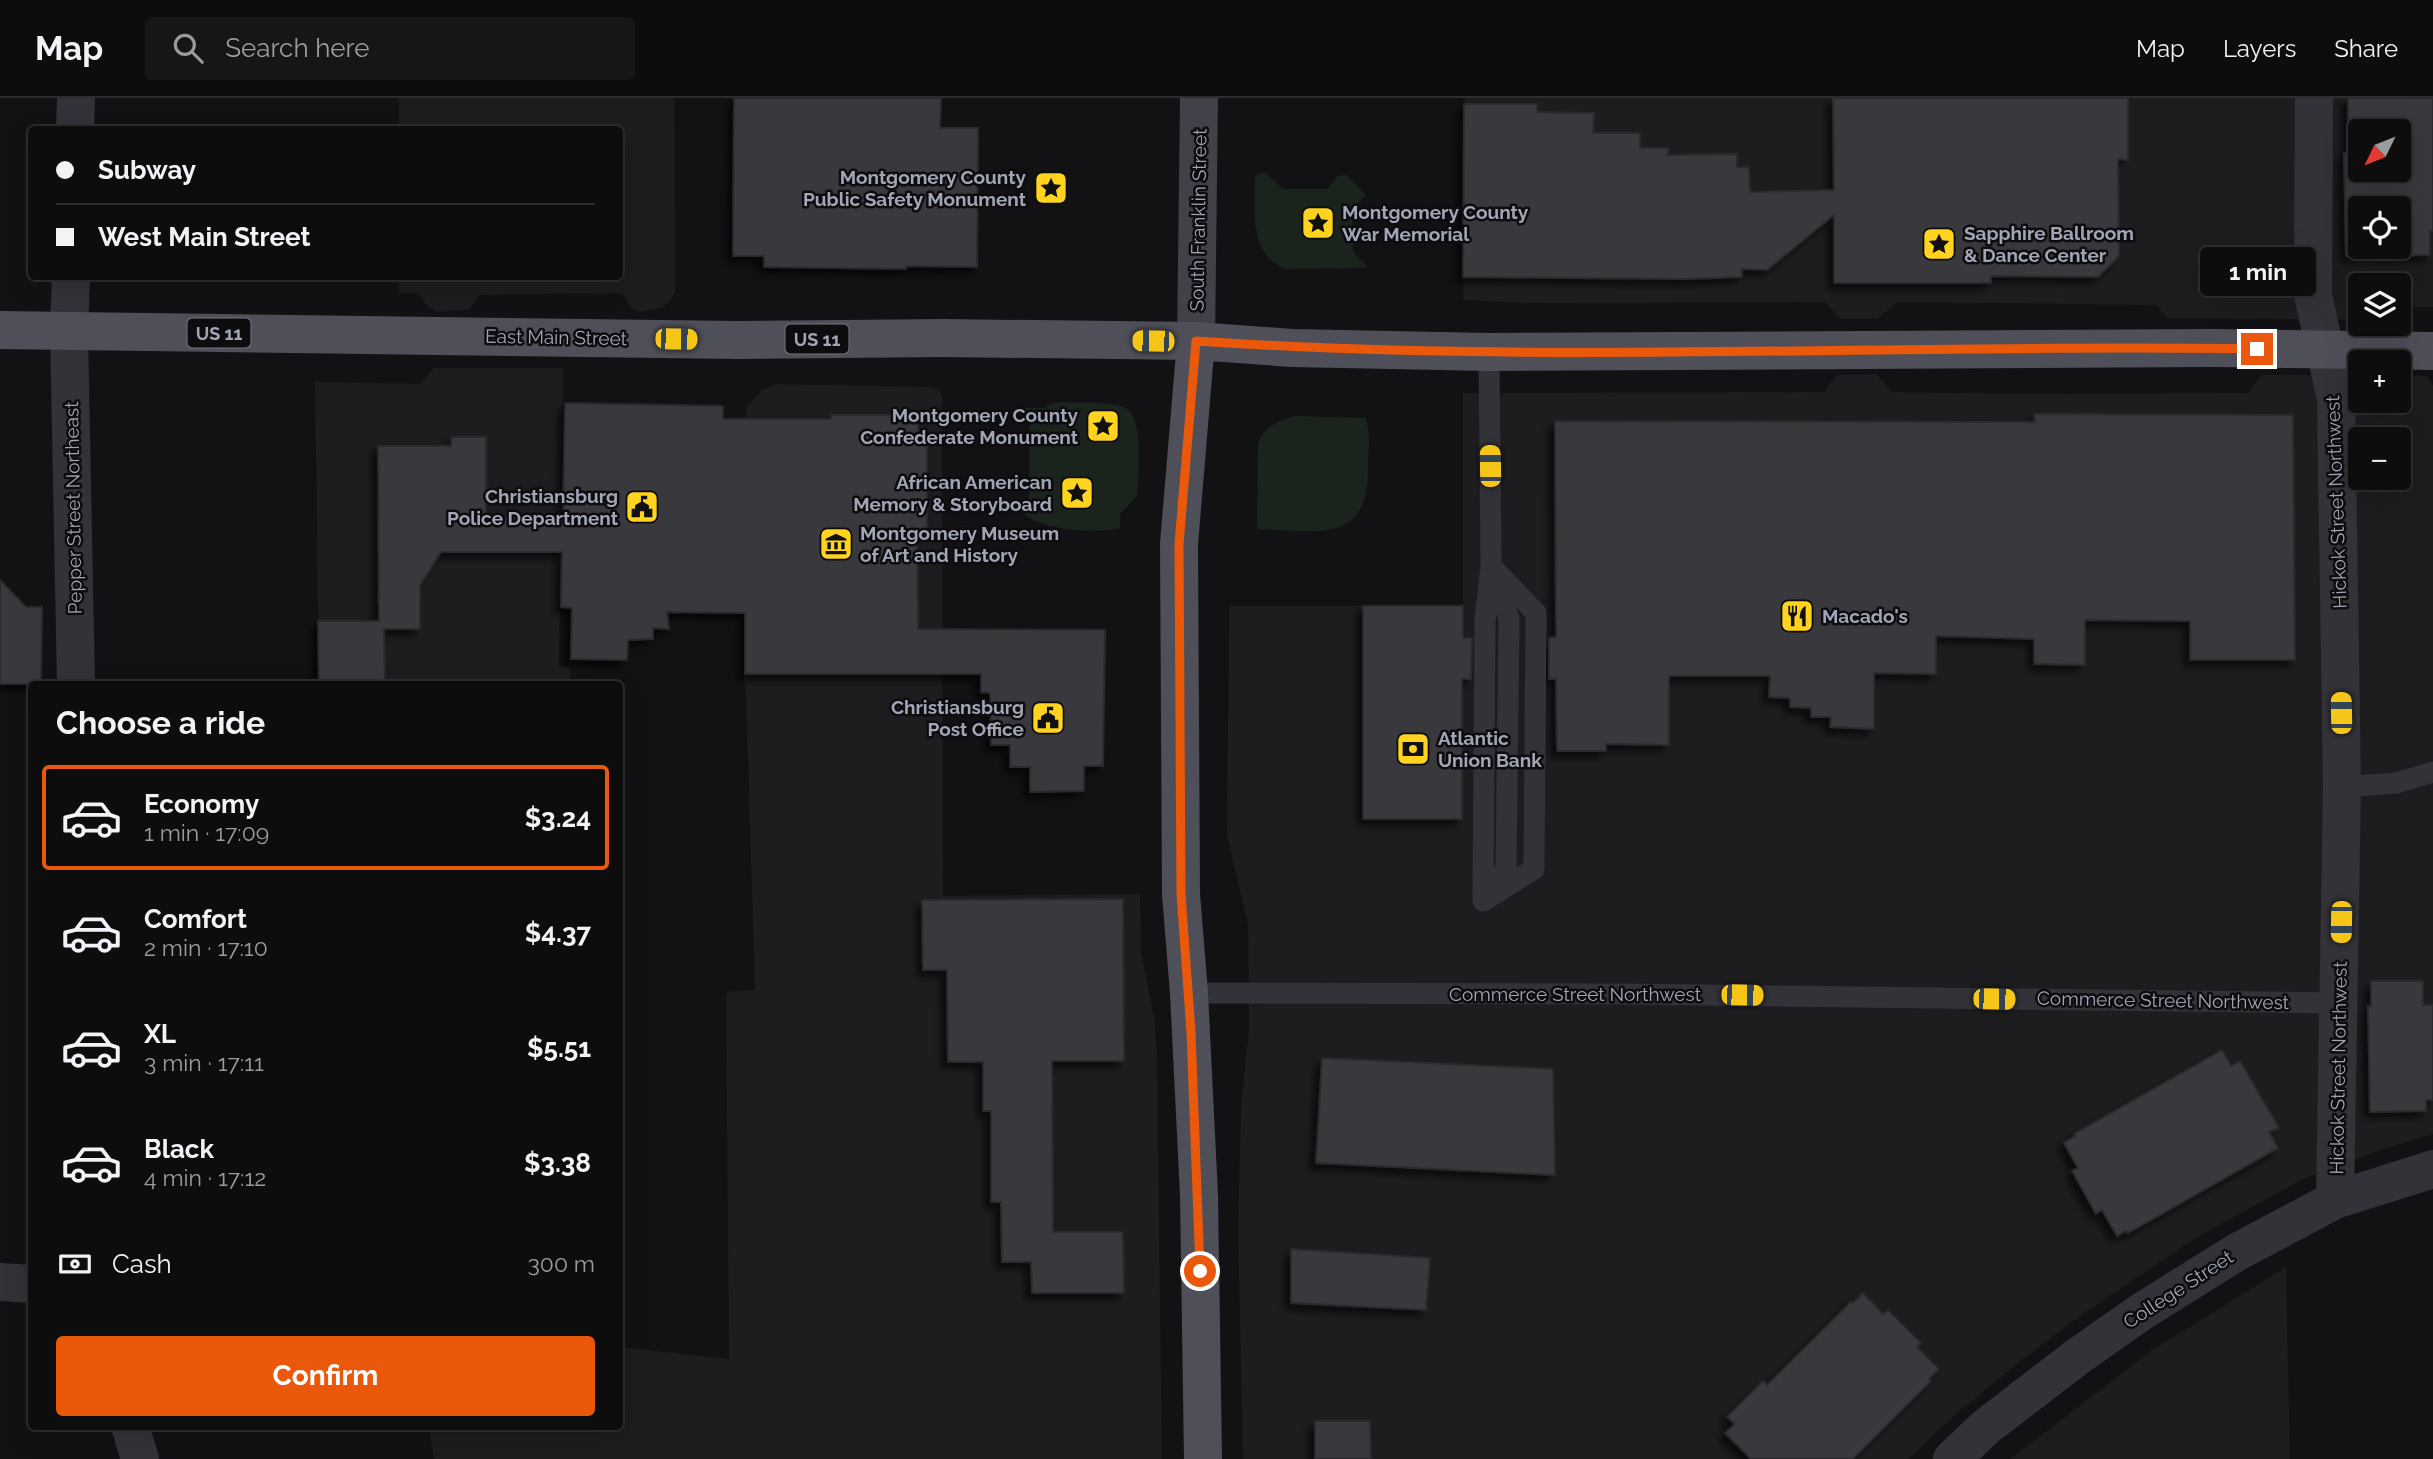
<!DOCTYPE html>
<html lang="en">
<head>
<meta charset="utf-8">
<style>
  :root { --surface:#0e0d0e; --page:#171617; --text:#f1f3f6; --muted:#9b9c9e; --line:#2e2d2e; --accent:#ea580c }
  body { margin:0; font-family:Raleway,sans-serif; background:var(--page); color:var(--text); height:100vh; display:flex; flex-direction:column; font-size:26px; white-space:nowrap }
  * { box-sizing:border-box; margin:0 }
  p { font-size:23px; color:var(--muted) }
  .icon { flex:none; width:38px; height:38px; fill:none; stroke:currentColor; stroke-width:2; stroke-linecap:round; stroke-linejoin:round }
  .map { position:relative; flex:1; overflow:hidden }
  .side { position:absolute; left:28px; top:583px; width:595px; height:749px; display:flex; flex-direction:column; background:var(--surface); border-radius:7px; box-shadow:0 7px 28px #0002,0 0 0 2px var(--line) }
  .side>* { flex:none }
  .hud { position:absolute; left:28px; top:28px; width:595px; height:154px; border-radius:7px; box-shadow:0 7px 28px #0002,0 0 0 2px var(--line); display:grid; align-content:center; height:154px; padding:0 28px; background:var(--surface) }
  .needle { width:46px; rotate:227deg }
  .fabs { position:absolute; left:2348px; top:21px; display:grid; gap:14px }
  .fabs a { display:grid; place-items:center; width:63px; height:63px; border-radius:7px; background:var(--surface); box-shadow:0 7px 28px #0002,0 0 0 2px var(--line); font-size:35px }
  .end { position:absolute; width:32px; height:32px; margin:-16px; border:9px solid #ea580c; background:#fff; box-shadow:0 0 0 4px #fff }
  .from { border-radius:50% }
  .bubble { position:absolute; height:49px; border-radius:7px; background:var(--surface); box-shadow:0 7px 28px #0002,0 0 0 2px var(--line); font-size:23px; font-weight:700; line-height:49px; text-align:center }
  .car { position:absolute; width:21px; height:42px; margin:-21px -10px; border-radius:9px; box-shadow:0 0 5px 2px #0007; background:linear-gradient(#f5c518 24%,#345 0 40%,#f5c518 0 76%,#345 0 86%,#f5c518 0) }
  .hud b { display:flex; align-items:center; gap:24px; height:66px; font-size:26px }
  .hud b+b { border-top:2px solid var(--line) }
  .hud i { width:18px; height:18px; background:var(--text) }
  ul { padding:0; list-style:none }
  li { display:flex; align-items:center; gap:21px; height:105px; margin:0 14px 10px; padding:0 14px; border:4px solid transparent; border-radius:7px }
  li div { flex:1 }
  li b { display:block; font-size:26px }
  li em { font-style:normal; font-weight:700 }
  li.current { border-color:var(--accent) }
  li>.icon { width:63px; height:63px; stroke-width:1.5 }
  h2 { padding:0 28px; font-size:32px; line-height:84px }
  .pay { display:flex; align-items:center; gap:18px; height:77px; padding:0 28px; font-size:26px }
  .pay p { margin-inline-start:auto }
  .action { display:flex; gap:14px; margin-top:auto; padding:14px 28px }
  .action a { flex:1; height:80px; border-radius:7px; background:var(--accent); color:#fff; font-size:28px; font-weight:700; line-height:80px; text-align:center }
  header { display:flex; align-items:center; gap:42px; box-sizing:border-box; height:98px; padding:0 35px; background:var(--surface); border-bottom:2px solid var(--line) }
  header strong { font-size:33px }
  nav { display:flex; gap:38px; margin-inline-start:auto; font-size:24px }
  .search { width:490px; height:63px; background:var(--page); display:flex; align-items:center; gap:18px; box-sizing:border-box; padding:0 24px; border-radius:7px; color:var(--muted); font-size:26px }
  .map>svg:first-child { display:block }
</style>
</head>
<body>
<header>
<strong>Map</strong>
<div class="search"><svg class="icon" aria-label="search" viewBox="0 0 24 24"><circle cx="10" cy="10" r="6"/><path d="M15 15l6 6"/></svg>Search here</div>
<nav><a>Map</a><a>Layers</a><a>Share</a></nav>
</header>
<div class="map">
<svg width="2433" height="1361" viewBox="0 0 2433 1361">
  <defs>
    <filter id="shadow"><feDropShadow dx="-6" dy="6" stdDeviation="3.5" flood-color="#0009"/></filter>
  </defs>
  <rect width="100%" height="100%" fill="#121113"/>
  <path fill="#1d1d20" fill-rule="evenodd" d="M 399,0 L 674,0 L 675,194 L 670,202 L 664,209 L 640,214 L 632,210 L 622,195 L 480,197 L 469,212 L 437,214 L 429,210 L 418,195 L 399,195 L 399,179 L 620,178 L 620,32 L 399,31 Z
    M 1465,0 L 2433,0 L 2433,209 L 2399,209 L 2399,187 L 2361,187 L 2361,222 L 2173,220 L 2167,220 L 2156,207 L 1897,204 L 1877,221 L 1840,221 L 1825,204 L 1528,205 L 1463,202 ZM 2361,33 L 2399,33 L 2399,72 L 2361,72 ZM 2361,110 L 2399,110 L 2399,149 L 2361,149 Z
    M 434,270 L 563,270 L 559,568 L 570,569 L 570,586 L 319,586 L 315,284 L 420,286 Z
    M 1876,276 L 1892,294 L 2025,296 L 2248,295 L 2261,277 L 2361,277 L 2361,303 L 2399,303 L 2399,277 L 2427,278 L 2433,288 L 2433,1036 L 2375,1054 L 2301,1082 L 2196,1140 L 2080,1218 L 2018,1265 L 1956,1316 L 1908,1361 L 1243,1361 L 1238,1132 L 1241,1010 L 1249,930 L 1248,827 L 1227,737 L 1229,508 L 1463,508 L 1463,295 L 1824,294 L 1837,277 ZM 2361,341 L 2399,341 L 2399,380 L 2361,380 Z
    M 776,286 L 931,289 L 938,291 L 942,297 L 943,798 L 1140,796 L 1141,853 L 1155,926 L 1157,960 L 1162,1361 L 434,1361 L 429,1328 L 620,1328 L 620,1249 L 729,1261 L 726,903 L 727,894 L 755,892 L 746,597 L 744,577 L 746,310 L 761,293 Z
    M 2286,1169 L 2290,1361 L 2010,1361 L 2151,1253 Z"/>
  <path fill="#1b231d" d="M 1264,74 L 1283,91 L 1327,91 L 1338,78 L 1347,77 L 1366,97 L 1352,112 L 1353,154 L 1367,168 L 1366,170 L 1285,171 C 1247,154 1256,114 1255,78 Z
    M 1055,304 C 1071,305 1114,302 1127,311 C 1144,323 1138,378 1137,398 L 1120,416 L 1120,430 C 1095,436 1040,433 1022,414 L 1022,410 L 1029,403 L 1030,316 L 1023,310 L 1044,310 Z
    M 1295,318 L 1366,320 C 1371,336 1368,356 1368,373 C 1368,449 1312,432 1257,431 L 1258,344 C 1266,328 1278,323 1295,318 Z"/>
  <path fill="#39393e" stroke="#2c2b2f" stroke-width="2" fill-rule="evenodd" filter="url(#shadow)" d="M 734,0 L 941,0 L 940,30 L 978,30 L 977,169 L 906,168 L 906,171 L 764,169 L 764,158 L 733,158 Z
    M 1833,0 L 2128,0 L 2128,62 L 2118,61 L 2119,158 L 2098,179 L 1991,178 L 1991,185 L 1834,185 L 1834,117 L 1767,172 L 1742,171 L 1742,179 L 1685,181 L 1463,179 L 1464,6 L 1537,6 L 1537,14 L 1594,15 L 1593,35 L 1640,35 L 1640,50 L 1669,50 L 1667,57 L 1737,56 L 1737,69 L 1749,69 L 1750,94 L 1834,92 Z
    M 2348,0 L 2433,0 L 2433,133 L 2430,133 L 2430,157 L 2346,158 L 2344,55 L 2348,55 ZM 2361,33 L 2399,33 L 2399,72 L 2361,72 ZM 2361,110 L 2399,110 L 2399,149 L 2361,149 Z
    M 565,305 L 723,308 L 723,321 L 831,321 L 831,317 L 918,317 L 918,346 L 927,346 L 927,433 L 917,434 L 918,531 L 1105,532 L 1103,668 L 1084,668 L 1084,693 L 1030,694 L 1030,669 L 1010,669 L 1010,647 L 991,647 L 990,595 L 981,594 L 981,576 L 745,576 L 745,515 L 667,514 L 669,531 L 653,530 L 653,541 L 628,542 L 627,562 L 571,561 L 572,510 L 561,509 L 562,454 L 441,454 L 420,487 L 420,531 L 384,531 L 385,586 L 319,586 L 318,523 L 379,523 L 378,348 L 451,348 L 452,339 L 486,339 L 486,420 L 563,419 Z
    M 2034,316 L 2293,317 L 2295,562 L 2190,562 L 2190,523 L 2085,522 L 2085,567 L 2034,566 L 2034,541 L 1936,538 L 1936,576 L 1874,575 L 1874,631 L 1830,629 L 1831,619 L 1811,619 L 1811,610 L 1790,609 L 1790,600 L 1769,599 L 1770,578 L 1669,578 L 1669,647 L 1606,646 L 1606,653 L 1557,653 L 1556,581 L 1549,581 L 1549,540 L 1556,539 L 1555,323 L 2035,324 Z
    M 0,482 L 26,509 L 42,509 L 41,586 L 0,586 Z
    M 1363,508 L 1463,508 L 1463,540 L 1472,540 L 1471,581 L 1462,581 L 1462,721 L 1363,721 Z
    M 1123,801 L 1124,963 L 1052,963 L 1053,1134 L 1123,1134 L 1124,1195 L 1032,1195 L 1031,1164 L 1002,1164 L 1001,1104 L 991,1104 L 991,1013 L 983,1013 L 983,964 L 948,964 L 947,872 L 923,872 L 922,802 Z
    M 2371,883 L 2423,883 L 2423,907 L 2433,907 L 2433,1002 L 2426,1002 L 2426,1013 L 2370,1014 L 2368,908 L 2371,908 Z
    M 2222,952 L 2231,968 L 2240,963 L 2279,1030 L 2269,1034 L 2278,1050 L 2128,1135 L 2126,1133 L 2117,1138 L 2102,1112 L 2096,1116 L 2072,1073 L 2078,1070 L 2064,1045 L 2075,1038 L 2074,1036 Z
    M 1322,960 L 1553,971 L 1555,1077 L 1316,1065 Z
    M 1291,1151 L 1430,1160 L 1426,1212 L 1291,1205 Z
    M 1863,1195 L 1883,1216 L 1888,1212 L 1921,1245 L 1917,1249 L 1939,1271 L 1929,1281 L 1931,1283 L 1853,1361 L 1751,1361 L 1725,1335 L 1735,1326 L 1727,1319 L 1763,1283 L 1767,1287 L 1851,1204 L 1853,1205 Z
    M 1315,1323 L 1370,1323 L 1371,1361 L 1315,1361 Z"/>
  <g fill="none" stroke-linecap="round" stroke-linejoin="round">
    <path stroke="#323238" stroke-width="21" d="M 2342,689 L 2396,685 L 2433,674
      M 1490,793 L 1506,771 L 1509,521 L 1493,473
      M 1483,803 L 1534,771 L 1536,515 L 1491,468 L 1489,254
      M 1483,803 L 1485,522 L 1490,476
      M 1189,895 L 1623,896 L 2340,905"/>
    <path stroke="#323238" stroke-width="38" d="M 2314,0 L 2313,197 L 2336,301 L 2342,689 L 2335,1102
      M 75,32 L 76,0
      M 71,178 L 69,233 L 76,586
      M 0,1184 L 32,1186
      M 130,1328 L 140,1361
      M 1952,1361 L 1987,1328 L 2077,1259 L 2141,1214 L 2237,1154 L 2335,1102 L 2433,1071"/>
    <path stroke="#404149" stroke-width="38" d="M 1196,243 L 1199,0"/>
    <path stroke="#4e4f58" stroke-width="38" d="M 0,232 L 737,242 L 944,240 L 1196,243 L 1292,250 L 1489,254 L 2213,250 L 2433,253
      M 1196,243 L 1179,446 L 1181,796 L 1189,895 L 1199,1097 L 1203,1361"/>
  </g>
  <g fill="none" stroke-linecap="round" stroke-linejoin="round">
    <path stroke="#ea580c" stroke-width="9" d="M 1200,1173 L 1191,934 L 1181,796 L 1179,446 L 1196,243 C 1549,267 1904,245 2257,251"/>
  </g>
  <defs>
    <symbol id="sight-square" viewBox="-11 -11 22 22"><rect x="-9" y="-9" width="18" height="18" rx="4" fill="#ffd31e" stroke="#0d0c0e"/><path d="M0-6L1.8-2.2L6-1.7L2.9 1.2L3.7 5.4L0 3.3L-3.7 5.4L-2.9 1.2L-6-1.7L-1.8-2.2Z" fill="#111"/></symbol>
    <symbol id="civic-square" viewBox="-11 -11 22 22"><rect x="-9" y="-9" width="18" height="18" rx="4" fill="#ffd31e" stroke="#0d0c0e"/><path d="M-.6-6.5H3V-4.5H.6V-3L4-1V1h2V6H-6V1h2V-1L-.6-3ZM-1.2 2.5V6h2.4V2.5Z" fill="#111"/></symbol>
    <symbol id="museum-square" viewBox="-11 -11 22 22"><rect x="-9" y="-9" width="18" height="18" rx="4" fill="#ffd31e" stroke="#0d0c0e"/><path d="M0-6L6-3V-2H-6V-3ZM-5-1h2V3h-2ZM-1-1h2V3h-2ZM3-1h2V3H3ZM-6 4H6V6H-6Z" fill="#111"/></symbol>
    <symbol id="restaurant-square" viewBox="-11 -11 22 22"><rect x="-9" y="-9" width="18" height="18" rx="4" fill="#ffd31e" stroke="#0d0c0e"/><path d="M-5-6h1v4h1v-4h1v4h1v-4h1v5L-1.5 .5V6h-2V.5L-5-1ZM5-6V6H3V1.5H1.5Q1.5-4 5-6Z" fill="#111"/></symbol>
    <symbol id="bank-square" viewBox="-11 -11 22 22"><rect x="-9" y="-9" width="18" height="18" rx="4" fill="#ffd31e" stroke="#0d0c0e"/><path d="M-6-4H6V4H-6ZM0-2.3a2.3 2.3 0 1 0 0 4.6a2.3 2.3 0 1 0 0-4.6Z" fill="#111"/></symbol>
  </defs>
  <g fill-rule="evenodd">
    <use href="#sight-square" x="1032" y="71" width="38" height="38"/>
    <use href="#sight-square" x="1299" y="106" width="38" height="38"/>
    <use href="#sight-square" x="1920" y="127" width="38" height="38"/>
    <use href="#sight-square" x="1084" y="309" width="38" height="38"/>
    <use href="#sight-square" x="1058" y="376" width="38" height="38"/>
    <use href="#civic-square" x="623" y="390" width="38" height="38"/>
    <use href="#museum-square" x="817" y="427" width="38" height="38"/>
    <use href="#restaurant-square" x="1778" y="499" width="38" height="38"/>
    <use href="#civic-square" x="1029" y="601" width="38" height="38"/>
    <use href="#bank-square" x="1394" y="632" width="38" height="38"/>
  </g>
  <g text-anchor="middle" dominant-baseline="central" stroke-width="5" stroke-linejoin="round" paint-order="stroke">
    <g fill="#0d0c0e" stroke="#757783" stroke-width="2">
      <rect x="187.5" y="220.5" width="63" height="29" rx="5"/>
      <rect x="785.5" y="226.5" width="63" height="29" rx="5"/>
    </g>
    <g font-size="18" font-weight="bold" fill="#a1a5b5">
      <text x="219" y="235">US 11</text>
      <text x="817" y="241">US 11</text>
    </g>
    <g font-size="19" font-weight="bold" fill="#a1a5b5" stroke="#0d0c0e" text-anchor="end">
      <text x="1026" y="79">Montgomery County<tspan x="1026" dy="22">Public Safety Monument</tspan></text>
      <text x="1342" y="114" text-anchor="start">Montgomery County<tspan x="1342" dy="22">War Memorial</tspan></text>
      <text x="1964" y="135" text-anchor="start">Sapphire Ballroom<tspan x="1964" dy="22">&amp; Dance Center</tspan></text>
      <text x="1078" y="317">Montgomery County<tspan x="1078" dy="22">Confederate Monument</tspan></text>
      <text x="1052" y="384">African American<tspan x="1052" dy="22">Memory &amp; Storyboard</tspan></text>
      <text x="618" y="398">Christiansburg<tspan x="618" dy="22">Police Department</tspan></text>
      <text x="860" y="435" text-anchor="start">Montgomery Museum<tspan x="860" dy="22">of Art and History</tspan></text>
      <text x="1822" y="518" text-anchor="start">Macado's</text>
      <text x="1024" y="609">Christiansburg<tspan x="1024" dy="22">Post Office</tspan></text>
      <text x="1438" y="640" text-anchor="start">Atlantic<tspan x="1438" dy="22">Union Bank</tspan></text>
    </g>
    <g font-size="19" fill="#a1a5b5" stroke="#0d0c0e">
      <text transform="translate(1198 122) rotate(-89)">South Franklin Street</text>
      <text transform="translate(556 239) rotate(1)">East Main Street</text>
      <text transform="translate(2336 404) rotate(-92)">Hickok Street Northwest</text>
      <text transform="translate(73 410) rotate(-91)">Pepper Street Northeast</text>
      <text x="1575" y="896">Commerce Street Northwest</text>
      <text transform="translate(2163 902) rotate(1)">Commerce Street Northwest</text>
      <text transform="translate(2338 970) rotate(-89)">Hickok Street Northwest</text>
      <text transform="translate(2178 1191) rotate(-33)">College Street</text>
    </g>
  </g>
</svg>
<div class="fabs">
<a><svg class="needle" viewBox="-14 -14 28 28"><path d="M0-13l5 13h-10z" fill="#e53935"/><path d="M0 13l5-13h-10z" fill="#9b9c9e"/></svg></a>
<a><svg class="icon" aria-label="locate" viewBox="0 0 24 24"><circle cx="12" cy="12" r="6"/><path d="M12 2v4M12 18v4M2 12h4M18 12h4"/></svg></a>
<a><svg class="icon" aria-label="layers" viewBox="0 0 24 24"><path d="M12 4l9 5-9 5-9-5zM3 14l9 5 9-5"/></svg></a>
<a>+</a>
<a>−</a>
</div>
<i class="end from" style="left:1200px;top:1173px"></i>
<i class="end" style="left:2257px;top:251px"></i>
<div class="bubble" style="left:2200px;top:149px;width:116px">1 min</div>
<i class="car" style="left:676px;top:241px;rotate:91deg"></i>
<i class="car" style="left:1153px;top:243px;rotate:271deg"></i>
<i class="car" style="left:1490px;top:368px;rotate:359deg"></i>
<i class="car" style="left:2341px;top:615px;rotate:359deg"></i>
<i class="car" style="left:2341px;top:824px;rotate:181deg"></i>
<i class="car" style="left:1742px;top:897px;rotate:91deg"></i>
<i class="car" style="left:1994px;top:901px;rotate:91deg"></i>
<div class="hud">
<b><i class="from"></i>Subway</b>
<b><i></i>West Main Street</b>
</div>
<section class="side">
<h2>Choose a ride</h2>
<ul>
<li class="current"><svg class="icon" aria-label="car" viewBox="0 0 24 24"><path d="M5 17H2v-5l4-1 3-4h7l3 4 3 1v5h-3M9 17h6M6 11h13"/><circle cx="7" cy="17" r="2"/><circle cx="17" cy="17" r="2"/></svg><div><b>Economy</b><p>1 min · 17:09</p></div><em>$3.24</em></li>
<li><svg class="icon" aria-label="car" viewBox="0 0 24 24"><path d="M5 17H2v-5l4-1 3-4h7l3 4 3 1v5h-3M9 17h6M6 11h13"/><circle cx="7" cy="17" r="2"/><circle cx="17" cy="17" r="2"/></svg><div><b>Comfort</b><p>2 min · 17:10</p></div><em>$4.37</em></li>
<li><svg class="icon" aria-label="car" viewBox="0 0 24 24"><path d="M5 17H2v-5l4-1 3-4h7l3 4 3 1v5h-3M9 17h6M6 11h13"/><circle cx="7" cy="17" r="2"/><circle cx="17" cy="17" r="2"/></svg><div><b>XL</b><p>3 min · 17:11</p></div><em>$5.51</em></li>
<li><svg class="icon" aria-label="car" viewBox="0 0 24 24"><path d="M5 17H2v-5l4-1 3-4h7l3 4 3 1v5h-3M9 17h6M6 11h13"/><circle cx="7" cy="17" r="2"/><circle cx="17" cy="17" r="2"/></svg><div><b>Black</b><p>4 min · 17:12</p></div><em>$3.38</em></li>
</ul>
<div class="pay"><svg class="icon" aria-label="cash" viewBox="0 0 24 24"><path d="M3 7h18v10H3z"/><circle cx="12" cy="12" r="2"/></svg>Cash<p>300 m</p></div>
<div class="action"><a>Confirm</a></div>
</section>
</div>
</body>
</html>
